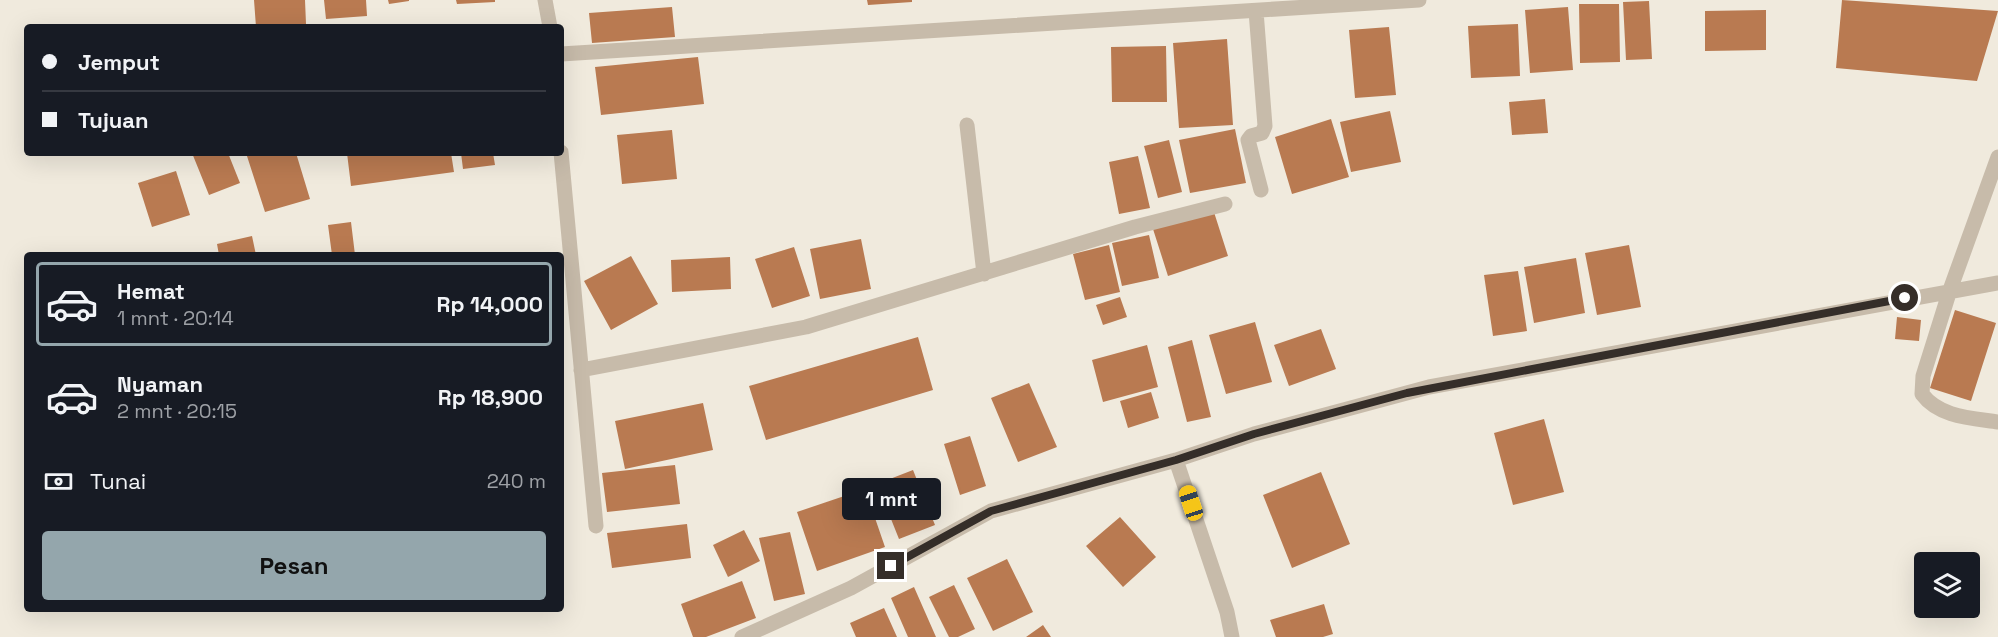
<!DOCTYPE html>
<html lang="id">
<head>
<meta charset="utf-8">
<style>
  :root { --surface:#171b24; --page:#242831; --text:#f1f3f6; --muted:#9ea1a6; --line:#363941; --accent:#94a6ac }
  body { margin:0; font-family:"Space Grotesk",sans-serif; background:var(--page); color:var(--text); height:100vh; display:flex; flex-direction:column; font-size:22px; white-space:nowrap }
  * { box-sizing:border-box; margin:0 }
  p { font-size:20px; color:var(--muted) }
  .icon { flex:none; width:33px; height:33px; fill:none; stroke:currentColor; stroke-width:2; stroke-linecap:round; stroke-linejoin:round }
  .map { position:relative; flex:1; overflow:hidden }
  .details { position:absolute; left:24px; top:252px; width:540px; height:360px; display:flex; flex-direction:column; background:var(--surface); border-radius:6px; box-shadow:0 6px 24px #0002 }
  .details>* { flex:none }
  .hud { position:absolute; left:24px; top:24px; width:540px; height:132px; border-radius:6px; box-shadow:0 6px 24px #0002; display:grid; align-content:center; height:132px; padding:0 18px; background:var(--surface) }
  .fabs { position:absolute; left:1914px; top:552px; display:grid; gap:12px }
  .fabs a { display:grid; place-items:center; width:66px; height:66px; border-radius:6px; background:var(--surface); box-shadow:0 6px 24px #0002; font-size:30px }
  .end { position:absolute; width:27px; height:27px; margin:-14px; border:8px solid #352e29; background:#fff; box-shadow:0 0 0 3px #fff }
  .from { border-radius:50% }
  .bubble { position:absolute; height:42px; border-radius:6px; background:var(--surface); box-shadow:0 6px 24px #0002; font-size:20px; font-weight:700; line-height:42px; text-align:center }
  .car { position:absolute; width:18px; height:36px; margin:-18px -9px; border-radius:8px; box-shadow:0 0 4px 2px #0007; background:linear-gradient(#f5c518 24%,#345 0 40%,#f5c518 0 76%,#345 0 86%,#f5c518 0) }
  .hud b { display:flex; align-items:center; gap:21px; height:57px; font-size:22px }
  .hud b+b { border-top:2px solid var(--line) }
  .hud i { width:15px; height:15px; background:var(--text) }
  ul { padding:10px 0 0; list-style:none }
  li { display:flex; align-items:center; gap:18px; height:84px; margin:0 12px 9px; padding:0 6px; border:3px solid transparent; border-radius:6px }
  li div { flex:1 }
  li b { display:block; font-size:22px }
  li em { font-style:normal; font-weight:700 }
  li.on { border-color:var(--accent) }
  li>.icon { width:54px; height:54px; stroke-width:1.5 }
  .pay { display:flex; align-items:center; gap:15px; height:66px; padding:0 18px; font-size:22px }
  .pay p { margin-inline-start:auto }
  .primary-button { display:flex; gap:12px; margin-top:auto; padding:12px 18px }
  .primary-button a { flex:1; height:69px; border-radius:6px; background:var(--accent); color:#111; font-size:24px; font-weight:700; line-height:69px; text-align:center }
  .map>svg:first-child { display:block }
</style>
</head>
<body>
<div class="map">
<svg width="1998" height="637" viewBox="0 0 1998 637">
  <rect width="100%" height="100%" fill="#f0eadd"/>
  <path fill="#b97a51" d="M 254,0 L 305,0 L 306,24 L 256,27 Z
    M 324,0 L 366,0 L 367,16 L 326,19 Z
    M 388,0 L 409,0 L 409,1 L 389,4 Z
    M 456,0 L 495,0 L 495,2 L 457,4 Z
    M 867,0 L 912,0 L 912,2 L 868,5 Z
    M 1842,0 L 1998,11 L 1977,81 L 1836,68 Z
    M 1649,1 L 1652,59 L 1626,60 L 1623,2 Z
    M 1579,4 L 1619,4 L 1620,62 L 1580,63 Z
    M 672,7 L 675,37 L 592,43 L 589,13 Z
    M 1568,7 L 1573,70 L 1530,73 L 1525,10 Z
    M 1766,10 L 1766,50 L 1705,51 L 1705,11 Z
    M 1518,24 L 1520,76 L 1471,78 L 1468,26 Z
    M 1389,27 L 1396,95 L 1355,98 L 1349,30 Z
    M 1227,39 L 1233,125 L 1179,128 L 1173,43 Z
    M 1166,46 L 1167,102 L 1112,102 L 1111,47 Z
    M 698,57 L 704,104 L 601,115 L 595,67 Z
    M 1545,99 L 1548,133 L 1512,135 L 1509,102 Z
    M 1390,111 L 1401,162 L 1351,172 L 1340,122 Z
    M 1331,119 L 1349,177 L 1292,194 L 1275,137 Z
    M 1235,129 L 1246,183 L 1190,193 L 1179,140 Z
    M 672,130 L 677,179 L 622,184 L 617,135 Z
    M 1169,140 L 1182,192 L 1158,198 L 1144,146 Z
    M 192,153 L 228,153 L 240,183 L 209,195 Z
    M 246,153 L 296,153 L 310,199 L 265,212 Z
    M 347,153 L 451,153 L 454,172 L 351,186 Z
    M 461,153 L 493,153 L 495,165 L 463,169 Z
    M 1138,156 L 1150,208 L 1119,214 L 1109,162 Z
    M 176,171 L 190,215 L 152,227 L 138,183 Z
    M 1213,209 L 1228,256 L 1168,276 L 1153,229 Z
    M 351,222 L 355,255 L 332,255 L 328,225 Z
    M 1149,235 L 1159,278 L 1122,286 L 1112,243 Z
    M 252,236 L 256,255 L 219,255 L 217,244 Z
    M 861,239 L 871,289 L 820,299 L 810,249 Z
    M 1109,245 L 1120,292 L 1085,300 L 1073,254 Z
    M 1629,245 L 1641,307 L 1597,315 L 1585,253 Z
    M 794,247 L 810,296 L 772,308 L 755,259 Z
    M 631,256 L 658,304 L 611,330 L 584,281 Z
    M 730,257 L 731,289 L 672,292 L 671,260 Z
    M 1576,258 L 1585,313 L 1534,323 L 1524,267 Z
    M 1518,271 L 1527,331 L 1493,336 L 1484,275 Z
    M 1120,297 L 1127,317 L 1103,325 L 1096,305 Z
    M 1955,310 L 1996,323 L 1971,401 L 1930,388 Z
    M 1897,317 L 1921,320 L 1919,341 L 1895,339 Z
    M 1255,322 L 1272,382 L 1226,394 L 1209,335 Z
    M 1321,329 L 1336,369 L 1289,386 L 1274,345 Z
    M 918,337 L 933,390 L 766,440 L 749,386 Z
    M 1192,340 L 1211,417 L 1187,422 L 1168,347 Z
    M 1147,345 L 1158,387 L 1103,402 L 1092,360 Z
    M 1029,383 L 1057,447 L 1018,462 L 991,398 Z
    M 1151,392 L 1159,418 L 1128,428 L 1120,401 Z
    M 703,403 L 713,450 L 625,469 L 615,421 Z
    M 1544,419 L 1564,492 L 1513,505 L 1494,433 Z
    M 970,436 L 986,486 L 960,495 L 944,444 Z
    M 675,465 L 680,504 L 607,512 L 602,473 Z
    M 913,470 L 935,525 L 899,539 L 877,484 Z
    M 1321,472 L 1350,544 L 1292,568 L 1263,495 Z
    M 865,489 L 885,547 L 817,571 L 797,512 Z
    M 1120,517 L 1156,557 L 1123,587 L 1086,546 Z
    M 687,524 L 691,558 L 612,568 L 607,533 Z
    M 744,530 L 760,561 L 728,577 L 713,545 Z
    M 790,532 L 805,594 L 774,601 L 759,538 Z
    M 1007,559 L 1033,612 L 993,631 L 967,578 Z
    M 742,581 L 756,618 L 706,637 L 693,637 L 681,604 Z
    M 954,585 L 975,629 L 958,637 L 949,637 L 929,597 Z
    M 914,587 L 936,637 L 908,637 L 891,598 Z
    M 1324,604 L 1333,634 L 1323,637 L 1276,637 L 1270,620 Z
    M 884,608 L 897,637 L 856,637 L 850,623 Z
    M 1043,625 L 1051,637 L 1026,637 Z"/>
  <g fill="none" stroke-linecap="round" stroke-linejoin="round">
    <path stroke="#c7bbaa" stroke-width="15" d="M 545,0 L 550,27
      M 1256,11 L 1265,126 L 1262,133 L 1251,136 L 1248,140 L 1261,190
      M 561,54 L 1419,0
      M 967,125 L 984,274
      M 561,152 L 596,526
      M 1998,157 L 1950,290 L 1923,376 L 1922,394 C 1939,417 1971,418 1998,422
      M 581,370 L 806,327 L 1135,227 L 1225,204
      M 1176,460 L 1227,612 L 1232,637
      M 742,637 L 851,588 L 991,511 L 1176,460 L 1254,434 L 1429,387 L 1998,283"/>
  </g>
  <g fill="none" stroke-linecap="round" stroke-linejoin="round">
    <path stroke="#352e29" stroke-width="8" d="M 891,566 L 991,511 L 1176,460 L 1254,434 L 1407,393 L 1905,298"/>
  </g>
</svg>
<div class="fabs">
<a><svg class="icon" aria-label="layers" viewBox="0 0 24 24"><path d="M12 4l9 5-9 5-9-5zM3 14l9 5 9-5"/></svg></a>
</div>
<i class="end from" style="left:1905px;top:298px"></i>
<i class="end" style="left:891px;top:566px"></i>
<div class="bubble" style="left:842px;top:478px;width:99px">1 mnt</div>
<i class="car" style="left:1191px;top:503px;rotate:342deg"></i>
<div class="hud">
<b><i class="from"></i>Jemput</b>
<b><i></i>Tujuan</b>
</div>
<section class="details">
<ul>
<li class="on"><svg class="icon" aria-label="car" viewBox="0 0 24 24"><path d="M5 17H2v-5l4-1 3-4h7l3 4 3 1v5h-3M9 17h6M6 11h13"/><circle cx="7" cy="17" r="2"/><circle cx="17" cy="17" r="2"/></svg><div><b>Hemat</b><p>1 mnt · 20:14</p></div><em>Rp 14,000</em></li>
<li><svg class="icon" aria-label="car" viewBox="0 0 24 24"><path d="M5 17H2v-5l4-1 3-4h7l3 4 3 1v5h-3M9 17h6M6 11h13"/><circle cx="7" cy="17" r="2"/><circle cx="17" cy="17" r="2"/></svg><div><b>Nyaman</b><p>2 mnt · 20:15</p></div><em>Rp 18,900</em></li>
</ul>
<div class="pay"><svg class="icon" aria-label="cash" viewBox="0 0 24 24"><path d="M3 7h18v10H3z"/><circle cx="12" cy="12" r="2"/></svg>Tunai<p>240 m</p></div>
<div class="primary-button"><a>Pesan</a></div>
</section>
</div>
</body>
</html>
